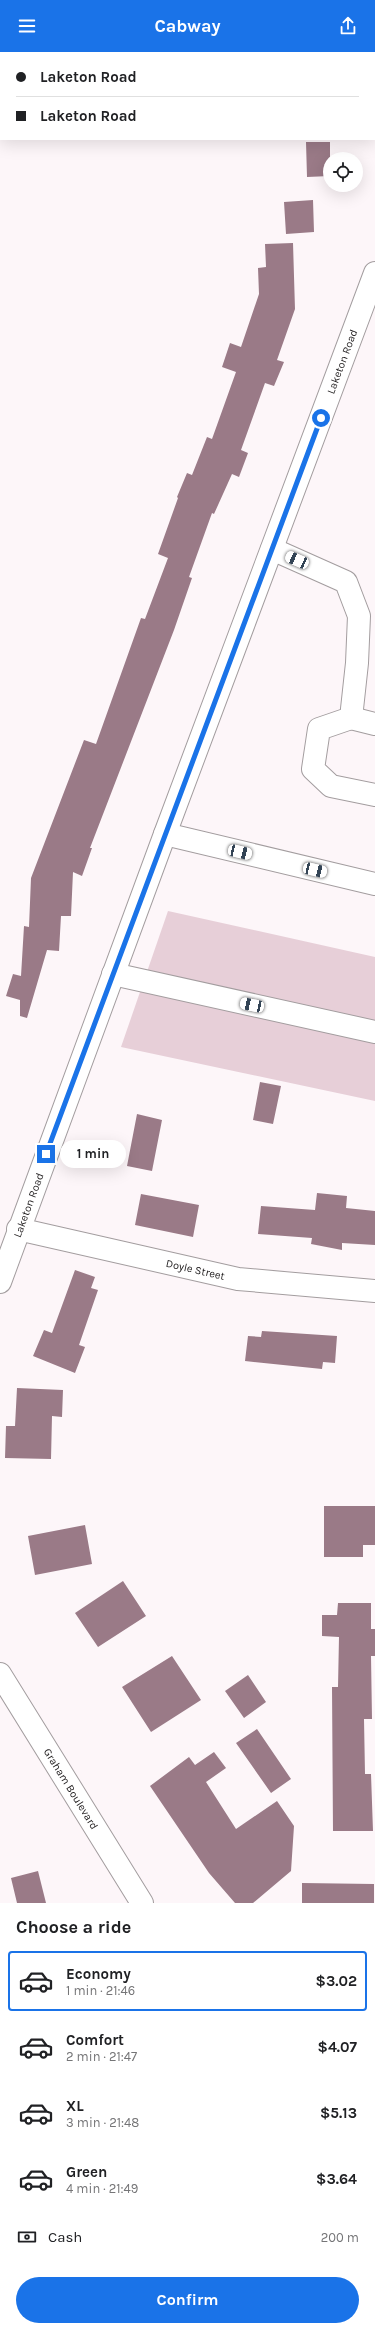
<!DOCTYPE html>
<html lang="en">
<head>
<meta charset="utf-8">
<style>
  :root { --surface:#fff; --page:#f2f2f2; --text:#202124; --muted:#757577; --line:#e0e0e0; --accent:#1a73e8 }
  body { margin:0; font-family:Karla,sans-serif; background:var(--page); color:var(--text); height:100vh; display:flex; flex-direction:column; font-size:15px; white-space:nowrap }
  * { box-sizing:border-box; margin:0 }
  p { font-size:13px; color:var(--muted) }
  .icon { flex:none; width:22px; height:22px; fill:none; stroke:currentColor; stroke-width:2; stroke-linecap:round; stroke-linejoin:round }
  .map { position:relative; height:1851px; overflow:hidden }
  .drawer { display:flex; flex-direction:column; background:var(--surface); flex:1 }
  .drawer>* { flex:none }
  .banner { position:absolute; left:0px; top:0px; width:375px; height:88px; box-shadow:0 4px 16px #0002; display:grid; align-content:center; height:88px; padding:0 16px; background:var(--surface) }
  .buttons { position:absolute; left:323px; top:100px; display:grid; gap:8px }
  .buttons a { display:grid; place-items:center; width:40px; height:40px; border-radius:50%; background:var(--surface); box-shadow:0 4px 16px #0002; font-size:20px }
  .end { position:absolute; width:18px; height:18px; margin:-9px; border:5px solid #1a73e8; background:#fff; box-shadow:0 0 0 2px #fff }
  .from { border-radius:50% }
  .bubble { position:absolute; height:28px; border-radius:14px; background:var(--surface); box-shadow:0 4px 16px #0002; font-size:13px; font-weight:700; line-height:28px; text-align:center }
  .car { position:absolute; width:12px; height:24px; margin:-12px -6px; border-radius:5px; box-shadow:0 0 3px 1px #0007; background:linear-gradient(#fff 24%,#345 0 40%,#fff 0 76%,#345 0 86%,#fff 0) }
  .banner b { display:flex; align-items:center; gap:14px; height:38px; font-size:15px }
  .banner b+b { border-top:1px solid var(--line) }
  .banner i { width:10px; height:10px; background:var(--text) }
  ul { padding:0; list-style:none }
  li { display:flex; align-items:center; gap:12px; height:60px; margin:0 8px 6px; padding:0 8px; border:2px solid transparent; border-radius:4px }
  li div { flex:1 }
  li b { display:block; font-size:15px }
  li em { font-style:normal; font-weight:700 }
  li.current { border-color:var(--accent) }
  li>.icon { width:36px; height:36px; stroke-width:1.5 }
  h2 { padding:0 16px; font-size:18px; line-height:48px }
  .pay { display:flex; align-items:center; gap:10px; height:44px; padding:0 16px; font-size:15px }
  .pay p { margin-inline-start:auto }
  .primary-button { display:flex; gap:8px; margin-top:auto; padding:8px 16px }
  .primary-button a { flex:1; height:46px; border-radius:24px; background:var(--accent); color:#fff; font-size:16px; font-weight:700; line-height:46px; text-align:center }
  header { display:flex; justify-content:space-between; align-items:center; height:52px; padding:0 16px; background:var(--accent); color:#fff; font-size:18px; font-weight:700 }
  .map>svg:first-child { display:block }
</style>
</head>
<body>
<header><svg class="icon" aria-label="menu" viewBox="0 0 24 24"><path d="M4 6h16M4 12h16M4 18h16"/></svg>Cabway<svg class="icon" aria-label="share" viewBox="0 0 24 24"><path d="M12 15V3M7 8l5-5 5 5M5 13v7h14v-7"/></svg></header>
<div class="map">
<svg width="375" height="1851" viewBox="0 0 375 1851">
  <rect width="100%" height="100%" fill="#fdf6f9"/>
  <path fill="#e7cfd8" d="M 168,859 L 375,905 L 375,1049 L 121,995 Z"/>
  <path fill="#9a7a87" d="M 306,90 L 330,90 L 330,124 L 307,125 Z
    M 313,148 L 314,180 L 286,182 L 284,150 Z
    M 293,191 L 295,257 L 277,308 L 284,310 L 274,334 L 265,331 L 241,398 L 248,401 L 239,425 L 232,422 L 214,462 L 212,461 L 189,525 L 192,526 L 174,578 L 90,796 L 92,796 L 82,824 L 73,820 L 71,864 L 61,864 L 59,899 L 47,898 L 27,966 L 20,964 L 20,948 L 6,944 L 13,922 L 21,924 L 24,874 L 29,875 L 31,826 L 84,688 L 96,692 L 141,566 L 145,567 L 168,506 L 158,502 L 178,446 L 177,445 L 187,421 L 192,423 L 207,385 L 212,387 L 236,320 L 222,315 L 230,291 L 241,295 L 259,242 L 258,216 L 266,215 L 265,192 Z
    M 260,1030 L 281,1034 L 273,1072 L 253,1068 Z
    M 137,1062 L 162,1068 L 152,1119 L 127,1114 Z
    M 317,1141 L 347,1144 L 346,1156 L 375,1159 L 375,1193 L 342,1191 L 342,1198 L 311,1192 L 312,1186 L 258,1182 L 261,1154 L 315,1158 Z
    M 141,1142 L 199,1153 L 193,1185 L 135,1173 Z
    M 75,1218 L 95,1225 L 91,1236 L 98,1238 L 79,1293 L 85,1295 L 75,1321 L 33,1304 L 44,1278 L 52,1281 Z
    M 262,1279 L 337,1284 L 335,1311 L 323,1310 L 322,1317 L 245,1309 L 248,1284 L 261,1285 Z
    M 17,1336 L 63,1338 L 62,1365 L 52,1364 L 51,1407 L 5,1406 L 6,1374 L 15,1374 Z
    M 324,1454 L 375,1454 L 375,1493 L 363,1493 L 363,1505 L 324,1505 Z
    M 85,1473 L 92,1512 L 35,1523 L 28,1484 Z
    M 123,1529 L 146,1564 L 98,1595 L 75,1561 Z
    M 338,1551 L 371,1551 L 371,1577 L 375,1577 L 375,1604 L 371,1604 L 372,1667 L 364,1667 L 365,1722 L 371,1722 L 373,1779 L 333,1779 L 332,1635 L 338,1635 L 339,1585 L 322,1584 L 322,1563 L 337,1563 Z
    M 172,1604 L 201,1648 L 151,1680 L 122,1635 Z
    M 248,1623 L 266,1650 L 244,1666 L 225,1639 Z
    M 257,1677 L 291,1727 L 271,1741 L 236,1691 Z
    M 214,1700 L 226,1716 L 206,1730 L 236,1777 L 277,1749 L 294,1774 L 291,1819 L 253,1851 L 235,1851 L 209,1821 L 150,1734 L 189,1705 L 195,1713 Z
    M 38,1819 L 46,1851 L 17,1851 L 11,1826 Z
    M 302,1831 L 374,1832 L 374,1851 L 302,1851 Z"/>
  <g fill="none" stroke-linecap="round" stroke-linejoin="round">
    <defs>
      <g id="minor">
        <path d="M 272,497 L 346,530 L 359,564 L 357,611 L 351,666 L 319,677 L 313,717 L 331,734 L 375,743"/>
        <path d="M 351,666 L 375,672"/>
        <path d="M 165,782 L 375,832"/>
        <path d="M 113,922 L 375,980"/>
        <path id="s1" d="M 18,1177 L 238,1227 L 375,1239"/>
        <path id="s2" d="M 0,1230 L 165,782 L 375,221"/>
        <path id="s3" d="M 0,1622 L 142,1851"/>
      </g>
    </defs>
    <use href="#minor" stroke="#a39d9f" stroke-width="24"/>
    <use href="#minor" stroke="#fff" stroke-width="22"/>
  </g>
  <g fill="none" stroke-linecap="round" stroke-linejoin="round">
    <path stroke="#1a73e8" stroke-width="5" d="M 46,1102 L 321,366"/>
  </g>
  <g text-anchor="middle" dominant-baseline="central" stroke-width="3" stroke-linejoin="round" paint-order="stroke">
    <g font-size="11" fill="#242122" stroke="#fff">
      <text stroke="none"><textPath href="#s2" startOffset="982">Laketon Road</textPath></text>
      <text stroke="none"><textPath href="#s2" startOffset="82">Laketon Road</textPath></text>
      <text stroke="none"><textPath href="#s1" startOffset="182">Doyle Street</textPath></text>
      <text stroke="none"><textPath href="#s3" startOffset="135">Graham Boulevard</textPath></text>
    </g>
  </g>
</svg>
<div class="buttons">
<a><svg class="icon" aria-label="locate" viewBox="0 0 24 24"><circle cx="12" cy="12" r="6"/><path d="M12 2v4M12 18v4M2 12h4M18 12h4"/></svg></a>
</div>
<i class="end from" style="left:321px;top:366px"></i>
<i class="end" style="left:46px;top:1102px"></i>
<div class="bubble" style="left:60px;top:1088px;width:66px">1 min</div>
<i class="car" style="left:297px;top:508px;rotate:294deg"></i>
<i class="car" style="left:240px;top:800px;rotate:103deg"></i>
<i class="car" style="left:315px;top:818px;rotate:103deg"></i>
<i class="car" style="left:252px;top:953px;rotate:282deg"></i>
<div class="banner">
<b><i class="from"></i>Laketon Road</b>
<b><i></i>Laketon Road</b>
</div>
</div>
<section class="drawer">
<h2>Choose a ride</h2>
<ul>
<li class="current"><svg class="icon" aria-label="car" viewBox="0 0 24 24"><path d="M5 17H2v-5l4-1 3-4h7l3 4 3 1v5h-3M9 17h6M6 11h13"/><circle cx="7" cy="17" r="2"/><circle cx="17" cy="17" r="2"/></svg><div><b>Economy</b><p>1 min · 21:46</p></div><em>$3.02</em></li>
<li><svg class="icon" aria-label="car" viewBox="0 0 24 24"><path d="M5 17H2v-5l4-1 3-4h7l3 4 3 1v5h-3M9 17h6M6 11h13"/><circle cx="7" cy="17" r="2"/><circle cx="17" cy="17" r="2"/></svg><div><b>Comfort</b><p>2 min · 21:47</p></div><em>$4.07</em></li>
<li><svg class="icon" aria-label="car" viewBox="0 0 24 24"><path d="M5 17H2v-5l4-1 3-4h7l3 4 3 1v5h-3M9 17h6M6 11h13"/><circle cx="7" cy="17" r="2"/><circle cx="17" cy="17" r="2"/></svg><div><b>XL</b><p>3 min · 21:48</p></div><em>$5.13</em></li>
<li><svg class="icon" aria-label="car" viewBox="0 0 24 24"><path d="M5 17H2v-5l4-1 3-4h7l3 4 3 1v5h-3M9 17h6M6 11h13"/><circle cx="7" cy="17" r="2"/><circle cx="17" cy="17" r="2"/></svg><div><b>Green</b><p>4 min · 21:49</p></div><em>$3.64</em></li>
</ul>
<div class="pay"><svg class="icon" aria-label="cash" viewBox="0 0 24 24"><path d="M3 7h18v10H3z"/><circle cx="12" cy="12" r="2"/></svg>Cash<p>200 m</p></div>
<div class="primary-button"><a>Confirm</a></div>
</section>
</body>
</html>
